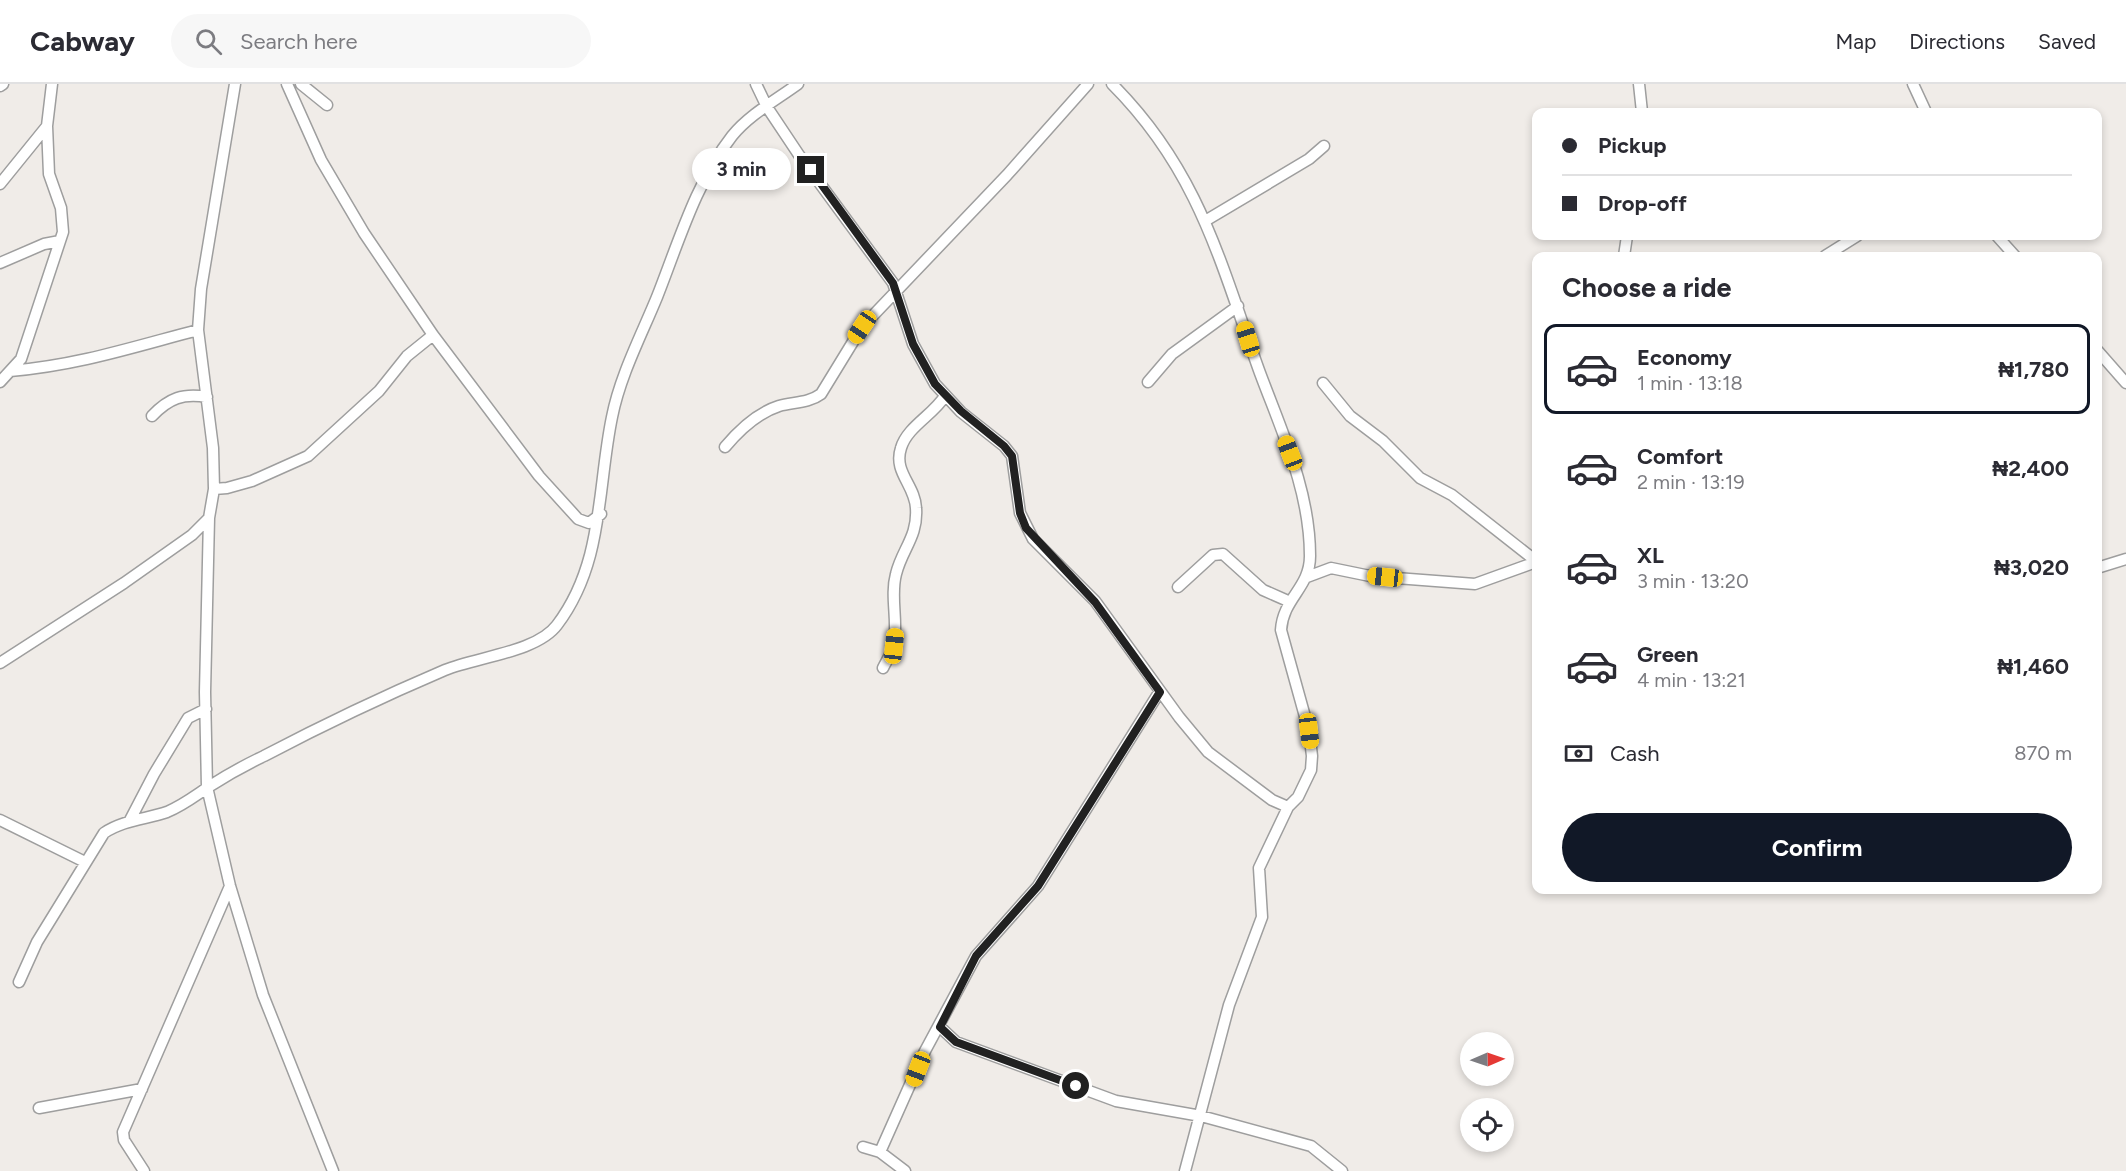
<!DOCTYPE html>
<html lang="en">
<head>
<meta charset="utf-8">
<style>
  :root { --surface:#fff; --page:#f7f7f7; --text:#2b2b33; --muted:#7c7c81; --line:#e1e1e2; --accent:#111827 }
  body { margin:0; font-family:Figtree,sans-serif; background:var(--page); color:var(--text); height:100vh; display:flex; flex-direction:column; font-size:22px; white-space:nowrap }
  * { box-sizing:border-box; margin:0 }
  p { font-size:20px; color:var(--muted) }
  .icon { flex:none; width:33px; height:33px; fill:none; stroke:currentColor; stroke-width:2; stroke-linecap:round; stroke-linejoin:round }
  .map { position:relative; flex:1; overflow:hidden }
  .side { position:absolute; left:1532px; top:168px; width:570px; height:642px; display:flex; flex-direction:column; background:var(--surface); border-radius:12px; box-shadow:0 3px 9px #0003 }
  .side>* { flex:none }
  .hud { position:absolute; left:1532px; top:24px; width:570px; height:132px; border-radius:12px; box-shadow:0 3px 9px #0003; display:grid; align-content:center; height:132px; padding:0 30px; background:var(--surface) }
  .needle { width:39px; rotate:88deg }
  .fabs { position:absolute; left:1460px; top:948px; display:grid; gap:12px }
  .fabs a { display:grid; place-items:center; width:54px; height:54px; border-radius:50%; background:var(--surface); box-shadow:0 3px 9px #0003; font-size:30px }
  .end { position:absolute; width:27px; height:27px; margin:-14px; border:8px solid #212121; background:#fff; box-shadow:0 0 0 3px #fff }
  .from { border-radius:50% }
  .bubble { position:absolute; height:42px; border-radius:21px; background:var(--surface); box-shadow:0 3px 9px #0003; font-size:20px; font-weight:700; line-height:42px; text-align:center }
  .car { position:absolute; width:18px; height:36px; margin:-18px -9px; border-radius:8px; box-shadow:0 0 4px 2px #0007; background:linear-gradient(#f5c518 24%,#345 0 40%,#f5c518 0 76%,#345 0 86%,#f5c518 0) }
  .hud b { display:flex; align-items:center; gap:21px; height:57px; font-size:22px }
  .hud b+b { border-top:2px solid var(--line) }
  .hud i { width:15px; height:15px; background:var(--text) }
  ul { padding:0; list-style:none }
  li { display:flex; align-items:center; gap:18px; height:90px; margin:0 12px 9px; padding:0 18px; border:3px solid transparent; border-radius:12px }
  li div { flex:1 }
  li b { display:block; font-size:22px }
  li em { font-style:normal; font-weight:700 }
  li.selected { border-color:var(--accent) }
  li>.icon { width:54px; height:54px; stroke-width:1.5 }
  h2 { padding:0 30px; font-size:27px; line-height:72px }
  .pay { display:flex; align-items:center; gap:15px; height:66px; padding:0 30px; font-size:22px }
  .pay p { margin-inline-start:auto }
  .primary-button { display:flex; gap:12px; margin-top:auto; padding:12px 30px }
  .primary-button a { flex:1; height:69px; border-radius:36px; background:var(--accent); color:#fff; font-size:24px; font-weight:700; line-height:69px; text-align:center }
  header { display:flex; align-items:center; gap:36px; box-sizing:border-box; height:84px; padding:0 30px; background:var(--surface); border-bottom:2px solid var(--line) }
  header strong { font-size:28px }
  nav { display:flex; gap:33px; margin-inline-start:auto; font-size:21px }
  .search { width:420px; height:54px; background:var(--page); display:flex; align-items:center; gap:15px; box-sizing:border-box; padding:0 21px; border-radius:33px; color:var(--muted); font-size:22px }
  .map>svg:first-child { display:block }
</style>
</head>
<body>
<header>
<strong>Cabway</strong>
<div class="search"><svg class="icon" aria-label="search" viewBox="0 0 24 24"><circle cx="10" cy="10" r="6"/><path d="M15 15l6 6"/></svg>Search here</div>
<nav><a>Map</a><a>Directions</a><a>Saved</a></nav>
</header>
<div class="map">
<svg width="2126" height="1087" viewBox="0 0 2126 1087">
  <rect width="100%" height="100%" fill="#f0ece8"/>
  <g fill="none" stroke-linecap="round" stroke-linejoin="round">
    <defs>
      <path id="minor" d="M 287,0 L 321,76 L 364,149 L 433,251 L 539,392 L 578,435 L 589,439 L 601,430
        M 301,0 L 327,21
        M 756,0 L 767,23 L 799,71 L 893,199 L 913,260 L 935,300 L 961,328 L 1004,362 L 1012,372 L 1020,429 L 1033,455 L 1095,517 L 1179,633 L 1208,668 L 1272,716 L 1288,723
        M 1112,0 C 1199,87 1220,178 1260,289 C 1282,348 1310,407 1310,472 C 1310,504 1283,514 1281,546 L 1309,647 L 1312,672 L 1311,686 L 1298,713 L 1288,723 L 1259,784 L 1262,833 L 1229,921 L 1185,1087
        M 1639,0 L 1642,28
        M 1913,0 L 1926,28
        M 0,2 L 3,0
        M 0,100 L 47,42
        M 1205,137 L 1309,75 L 1324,62
        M 1997,152 L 2015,172
        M 1624,172 L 1627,152
        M 1825,172 L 1857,152
        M 0,179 L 44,160 L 60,157
        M 2097,266 L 2126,299
        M 10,287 C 79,281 133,263 198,246
        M 0,298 L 21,275 L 63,148 L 61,124 L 49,90 L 47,42 L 52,0
        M 1148,298 L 1172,270 L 1238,222
        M 1323,299 L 1350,332 L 1383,357 L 1420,394 L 1452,411 L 1536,477
        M 152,332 C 169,314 183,309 207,313
        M 725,363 C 740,345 757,329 779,322 C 793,318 809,319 821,310 L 862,243 L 1007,91 L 1088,0
        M 214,405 L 227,404 L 252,397 L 308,372 L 379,307 L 407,272 L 433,251
        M 209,434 L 205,608 L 207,703 L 230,802 L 263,911 L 333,1087
        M 2097,484 L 2126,475
        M 1307,493 L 1331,484 L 1370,492 L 1475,500 L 1536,478
        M 1178,503 L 1213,471 L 1223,470 L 1263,506 L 1288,517
        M 0,579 L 124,499 L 192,451 L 209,434 L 214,405 L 213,364 L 198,246 L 201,205 L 235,0
        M 883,584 C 887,576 893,567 894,559 C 898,536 890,512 896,490 C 902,465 918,453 916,424 C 915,401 893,388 901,364 C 907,343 933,331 945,312
        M 0,736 L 85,778
        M 129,738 L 154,690 L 188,634 L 206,625
        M 19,898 L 37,858 L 104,749 C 123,736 147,735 167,728 C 184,721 196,711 210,702 C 227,691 245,681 264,672 C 323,641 384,612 445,586 C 477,573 537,568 557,541 C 604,479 597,405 612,333 C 620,292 641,252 657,213 C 678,160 696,98 732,52 C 749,31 776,16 798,0
        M 940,943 L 956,958 L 1116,1017 L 1201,1032 L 1311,1062 L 1342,1087
        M 39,1024 L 142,1005
        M 863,1063 L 880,1068 L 905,1087
        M 880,1068 L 925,967 L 976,872 L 1038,802 L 1160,607
        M 144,1087 L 124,1056 L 123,1048 L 230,802"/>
    </defs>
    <use href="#minor" stroke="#9e9e9e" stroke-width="13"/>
    <use href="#minor" stroke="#fff" stroke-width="10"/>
  </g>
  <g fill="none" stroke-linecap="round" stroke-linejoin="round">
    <path stroke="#212121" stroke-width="8" d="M 811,86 L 893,199 L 913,260 L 935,300 L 961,327 L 1004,362 L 1012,372 L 1020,429 L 1026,444 L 1095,518 L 1160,608 L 1038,802 L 976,872 L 940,943 L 956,958 L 1076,1002"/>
  </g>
</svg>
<div class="fabs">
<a><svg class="needle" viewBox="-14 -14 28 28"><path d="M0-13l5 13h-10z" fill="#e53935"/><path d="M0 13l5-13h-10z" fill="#7c7c81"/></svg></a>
<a><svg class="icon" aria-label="locate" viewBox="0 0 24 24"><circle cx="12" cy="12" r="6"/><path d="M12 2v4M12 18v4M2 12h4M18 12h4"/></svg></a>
</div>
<i class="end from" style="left:1076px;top:1002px"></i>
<i class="end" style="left:811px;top:86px"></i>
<div class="bubble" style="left:692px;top:64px;width:99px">3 min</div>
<i class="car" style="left:862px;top:243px;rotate:214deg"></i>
<i class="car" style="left:1248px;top:255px;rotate:343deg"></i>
<i class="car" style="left:1290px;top:369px;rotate:339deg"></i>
<i class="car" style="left:1385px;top:493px;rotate:276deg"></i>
<i class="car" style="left:894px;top:562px;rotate:6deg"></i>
<i class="car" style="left:1309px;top:647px;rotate:173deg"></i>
<i class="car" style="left:918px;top:985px;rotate:201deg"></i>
<div class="hud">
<b><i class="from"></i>Pickup</b>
<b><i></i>Drop-off</b>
</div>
<section class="side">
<h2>Choose a ride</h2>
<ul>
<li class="selected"><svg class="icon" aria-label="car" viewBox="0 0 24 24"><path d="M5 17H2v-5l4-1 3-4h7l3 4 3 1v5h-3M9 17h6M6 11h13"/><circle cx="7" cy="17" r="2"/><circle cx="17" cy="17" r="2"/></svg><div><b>Economy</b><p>1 min · 13:18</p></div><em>₦1,780</em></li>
<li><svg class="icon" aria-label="car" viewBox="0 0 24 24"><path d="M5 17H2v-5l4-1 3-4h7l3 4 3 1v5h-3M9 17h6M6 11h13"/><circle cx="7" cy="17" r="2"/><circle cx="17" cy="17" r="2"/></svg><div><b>Comfort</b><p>2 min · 13:19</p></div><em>₦2,400</em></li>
<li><svg class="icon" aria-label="car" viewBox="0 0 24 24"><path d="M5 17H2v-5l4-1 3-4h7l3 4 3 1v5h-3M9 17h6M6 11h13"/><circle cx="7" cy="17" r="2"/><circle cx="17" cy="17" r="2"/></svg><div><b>XL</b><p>3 min · 13:20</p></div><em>₦3,020</em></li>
<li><svg class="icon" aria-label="car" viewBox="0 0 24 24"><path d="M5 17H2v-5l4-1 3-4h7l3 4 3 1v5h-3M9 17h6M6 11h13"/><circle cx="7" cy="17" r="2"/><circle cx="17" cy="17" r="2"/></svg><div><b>Green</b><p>4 min · 13:21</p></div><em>₦1,460</em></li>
</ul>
<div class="pay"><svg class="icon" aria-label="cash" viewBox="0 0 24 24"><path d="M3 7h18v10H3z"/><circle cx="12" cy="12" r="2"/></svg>Cash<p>870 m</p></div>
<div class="primary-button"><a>Confirm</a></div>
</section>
</div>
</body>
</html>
